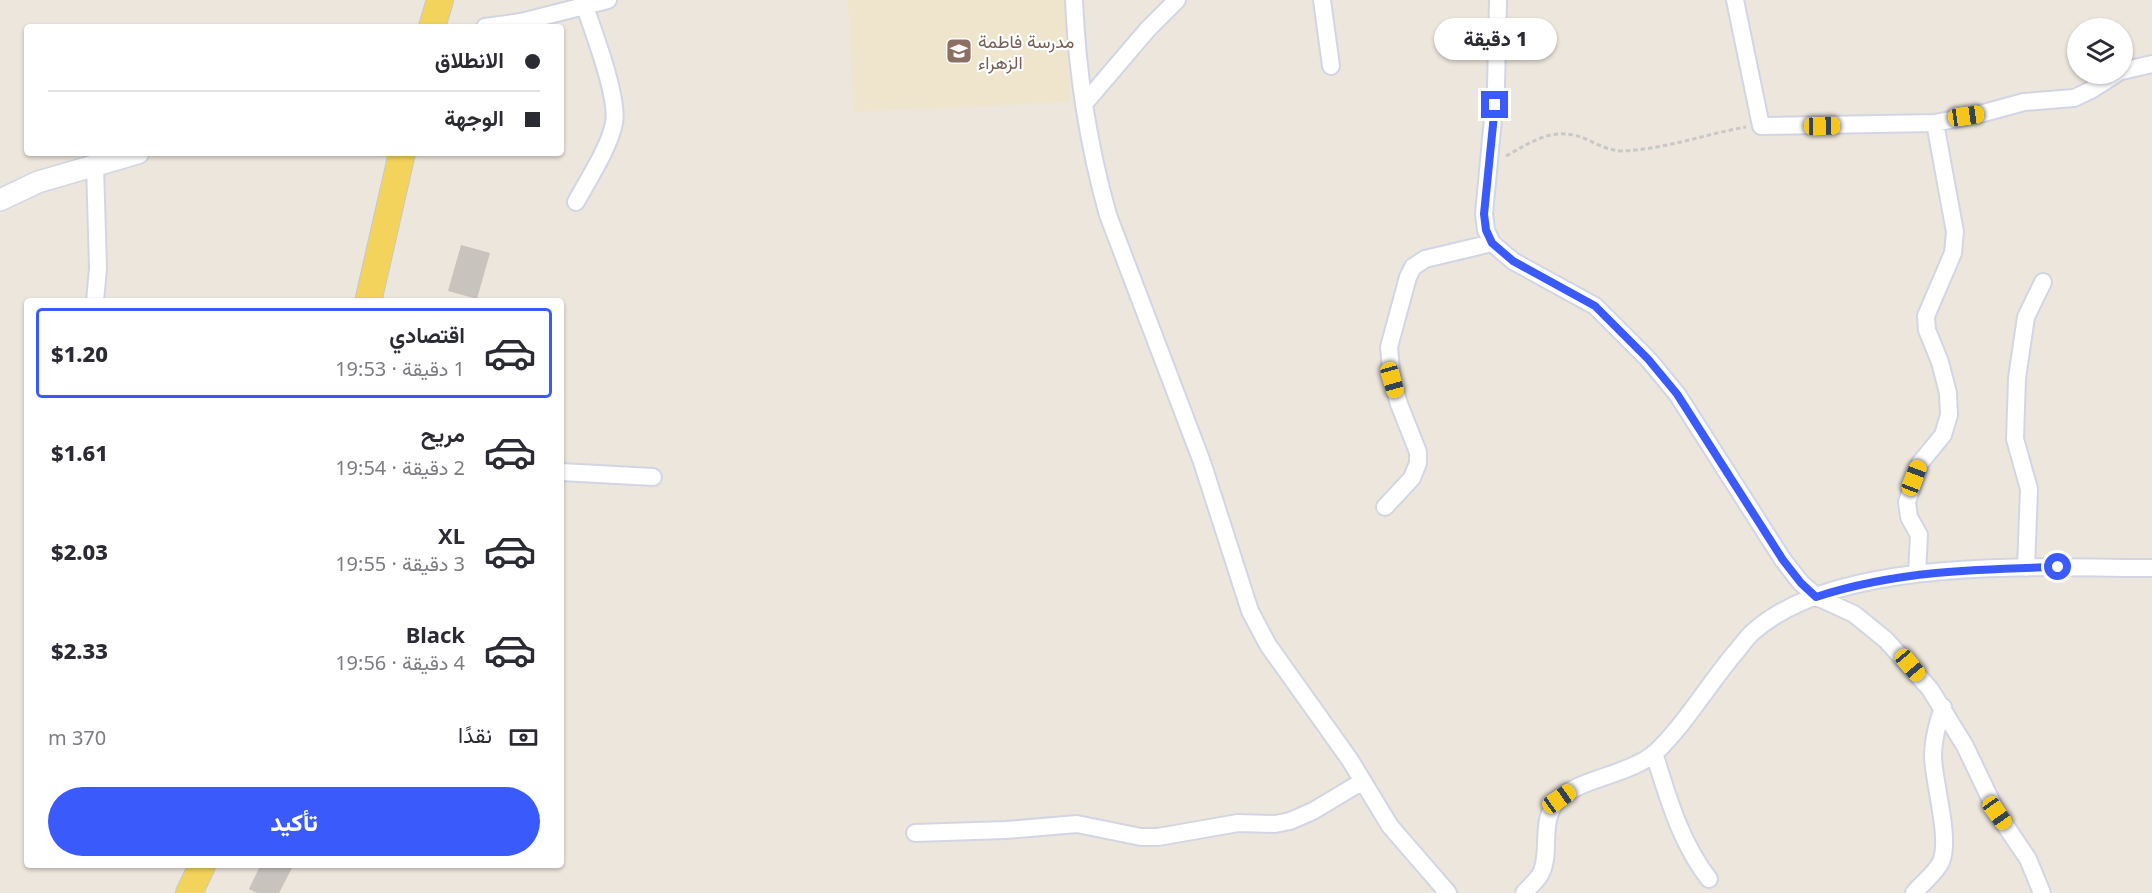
<!DOCTYPE html>
<html lang="ar">
<head>
<meta charset="utf-8">
<style>
  :root { --surface:#fff; --page:#f2f2f3; --text:#2b2b33; --muted:#7c7c81; --line:#e1e1e2; --accent:#3a5afc }
  body { margin:0; font-family:"Noto Sans",Vazirmatn,sans-serif; background:var(--page); color:var(--text); direction:rtl; height:100vh; display:flex; flex-direction:column; font-size:22px; white-space:nowrap }
  * { box-sizing:border-box; margin:0 }
  p { font-size:20px; color:var(--muted) }
  .icon { flex:none; width:33px; height:33px; fill:none; stroke:currentColor; stroke-width:2; stroke-linecap:round; stroke-linejoin:round }
  .map { position:relative; flex:1; overflow:hidden; direction:ltr }
  .panel { position:absolute; left:24px; top:298px; width:540px; height:570px; display:flex; flex-direction:column; background:var(--surface); border-radius:6px; box-shadow:0 2px 4px #0004; direction:rtl }
  .panel>* { flex:none }
  .guide { position:absolute; left:24px; top:24px; width:540px; height:132px; border-radius:6px; box-shadow:0 2px 4px #0004; direction:rtl; display:grid; align-content:center; height:132px; padding:0 24px; background:var(--surface) }
  .controls { position:absolute; left:2067px; top:18px; display:grid; gap:12px }
  .controls a { display:grid; place-items:center; width:66px; height:66px; border-radius:50%; background:var(--surface); box-shadow:0 2px 4px #0004; font-size:30px }
  .end { position:absolute; width:27px; height:27px; margin:-14px; border:8px solid #3a5afc; background:#fff; box-shadow:0 0 0 3px #fff }
  .from { border-radius:50% }
  .bubble { position:absolute; height:42px; border-radius:21px; background:var(--surface); box-shadow:0 2px 4px #0004; font-size:20px; font-weight:800; line-height:42px; text-align:center; direction:rtl }
  .car { position:absolute; width:18px; height:36px; margin:-18px -9px; border-radius:8px; box-shadow:0 0 4px 2px #0007; background:linear-gradient(#f5c518 24%,#345 0 40%,#f5c518 0 76%,#345 0 86%,#f5c518 0) }
  .guide b { display:flex; align-items:center; gap:21px; height:57px; font-size:22px }
  .guide b+b { border-top:2px solid var(--line) }
  .guide i { width:15px; height:15px; background:var(--text) }
  ul { padding:10px 0 0; list-style:none }
  li { display:flex; align-items:center; gap:18px; height:90px; margin:0 12px 9px; padding:0 12px; border:3px solid transparent; border-radius:6px }
  li div { flex:1 }
  li b { display:block; font-size:22px }
  li em { font-style:normal; font-weight:800 }
  li.selected { border-color:var(--accent) }
  li>.icon { width:54px; height:54px; stroke-width:1.5 }
  .pay { display:flex; align-items:center; gap:15px; height:66px; padding:0 24px; font-size:22px }
  .pay p { margin-inline-start:auto }
  .cta { display:flex; gap:12px; margin-top:auto; padding:12px 24px }
  .cta a { flex:1; height:69px; border-radius:36px; background:var(--accent); color:#fff; font-size:24px; font-weight:800; line-height:69px; text-align:center }
  .map>svg:first-child { display:block }
</style>
</head>
<body>
<div class="map">
<svg width="2152" height="893" viewBox="0 0 2152 893">
  <rect width="100%" height="100%" fill="#ede6dc"/>
  <path fill="#efe4cc" d="M 848,0 L 1065,0 L 1070,102 L 853,112 Z"/>
  <path fill="#c8c3bc" d="M 461,245 L 490,253 L 477,299 L 448,291 Z
    M 260,866 L 293,866 L 279,893 L 257,893 L 249,889 Z"/>
  <g fill="none" stroke-linecap="round" stroke-linejoin="round">
    <defs>
      <path id="minor" d="M 1074,0 C 1077,73 1088,144 1108,215 L 1202,462 L 1250,611 L 1268,645 L 1350,760 L 1390,826 L 1448,893
        M 1322,0 L 1331,66
        M 1498,0 L 1496,86 L 1484,214 L 1486,230 L 1492,243 L 1513,261 L 1595,306 L 1648,359 L 1677,394 L 1783,560 L 1801,583 L 1817,597 L 1854,614 L 1886,640 L 1930,689 L 1965,746 L 1997,813 L 2028,859 L 2042,893
        M 1735,0 L 1761,126 L 1935,123 L 1980,114 L 2024,102 L 2074,98 L 2091,90 L 2116,74
        M 485,27 L 521,22 L 608,0
        M 2122,71 L 2152,64
        M 1084,104 L 1148,29 L 1177,0
        M 95,165 L 98,268 L 95,302
        M 576,202 C 588,180 610,146 614,123 C 619,99 594,33 585,7
        M 561,472 L 653,477
        M 1385,507 L 1412,478 L 1418,463 L 1418,452 L 1399,404 L 1392,380 L 1389,347 L 1408,277 L 1413,267 L 1425,259 L 1492,243
        M 2026,568 L 2029,489 L 2015,439 L 2017,378 L 2026,317 L 2043,282
        M 1917,574 L 1919,535 L 1909,517 L 1907,502 L 1920,463 L 1943,435 L 1949,415 L 1948,393 L 1940,362 L 1927,330 L 1926,316 L 1953,253 L 1955,232 L 1935,123
        M 1654,753 C 1668,797 1680,842 1709,879
        M 915,833 L 1006,830 L 1077,824 L 1141,837 L 1158,837 L 1238,823 L 1275,824 L 1290,821 L 1313,811 L 1363,781
        M 1524,893 C 1529,887 1538,880 1541,873 C 1552,851 1538,820 1559,799 C 1580,778 1630,775 1656,752 C 1686,723 1708,685 1735,653 C 1741,646 1746,638 1753,632 C 1839,555 2042,568 2152,568
        M 1914,893 C 1922,883 1935,874 1941,862 C 1951,838 1934,785 1933,757 C 1933,739 1938,723 1943,707"/>
      <path id="tertiary" d="M 0,200 L 38,182 L 138,153"/>
      <path id="primary" d="M 432,27 L 440,0
        M 368,302 L 402,153
        M 189,893 L 202,866"/>
    </defs>
    <use href="#minor" stroke="#d2d5e4" stroke-width="20"/>
    <use href="#tertiary" stroke="#d2d5e4" stroke-width="24"/>
    <use href="#primary" stroke="#c8c8c8" stroke-width="28"/>
    <path stroke="#c8c8c8" stroke-width="3" stroke-dasharray="4.5 3" stroke-linecap="butt" d="M 1506,156 C 1535,140 1555,125 1588,140 C 1599,145 1610,151 1623,151 C 1665,149 1706,134 1746,127"/>
    <use href="#minor" stroke="#fff" stroke-width="16"/>
    <use href="#tertiary" stroke="#fff" stroke-width="21"/>
    <use href="#primary" stroke="#f3d35b" stroke-width="26"/>
  </g>
  <g fill="none" stroke-linecap="round" stroke-linejoin="round">
    <path stroke="#3a5afc" stroke-width="8" d="M 1495,105 L 1484,214 L 1486,230 L 1492,243 L 1513,261 L 1595,306 L 1648,359 L 1677,394 L 1783,560 L 1801,583 L 1816,597 C 1895,571 1976,569 2058,567"/>
  </g>
  <defs>
    <symbol id="school-square" viewBox="-11 -11 22 22"><rect x="-9" y="-9" width="18" height="18" rx="4" fill="#8d6e63" stroke="#fff"/><path d="M0-5L7-2L0 1L-7-2ZM-4 1L0 2.5L4 1V4Q0 6-4 4Z" fill="#fff"/></symbol>
  </defs>
  <g fill-rule="evenodd">
    <use href="#school-square" x="944" y="36" width="30" height="30"/>
  </g>
  <g text-anchor="middle" dominant-baseline="central" stroke-width="4.5" stroke-linejoin="round" paint-order="stroke">
    <g font-size="18" fill="#785e54" stroke="#fff" text-anchor="start">
      <text x="978" y="41">مدرسة فاطمة<tspan x="978" dy="21">الزهراء</tspan></text>
    </g>
  </g>
</svg>
<div class="controls">
<a><svg class="icon" aria-label="layers" viewBox="0 0 24 24"><path d="M12 4l9 5-9 5-9-5zM3 14l9 5 9-5"/></svg></a>
</div>
<i class="end from" style="left:2058px;top:567px"></i>
<i class="end" style="left:1495px;top:105px"></i>
<div class="bubble" style="left:1434px;top:18px;width:123px">1 دقيقة</div>
<i class="car" style="left:1966px;top:116px;rotate:82deg"></i>
<i class="car" style="left:1822px;top:126px;rotate:89deg"></i>
<i class="car" style="left:1392px;top:380px;rotate:164deg"></i>
<i class="car" style="left:1914px;top:478px;rotate:21deg"></i>
<i class="car" style="left:1910px;top:665px;rotate:140deg"></i>
<i class="car" style="left:1559px;top:799px;rotate:55deg"></i>
<i class="car" style="left:1997px;top:813px;rotate:145deg"></i>
<div class="guide">
<b><i class="from"></i>الانطلاق</b>
<b><i></i>الوجهة</b>
</div>
<section class="panel">
<ul>
<li class="selected"><svg class="icon" aria-label="car" viewBox="0 0 24 24"><path d="M5 17H2v-5l4-1 3-4h7l3 4 3 1v5h-3M9 17h6M6 11h13"/><circle cx="7" cy="17" r="2"/><circle cx="17" cy="17" r="2"/></svg><div><b>اقتصادي</b><p>1 دقيقة · 19:53</p></div><em>$1.20</em></li>
<li><svg class="icon" aria-label="car" viewBox="0 0 24 24"><path d="M5 17H2v-5l4-1 3-4h7l3 4 3 1v5h-3M9 17h6M6 11h13"/><circle cx="7" cy="17" r="2"/><circle cx="17" cy="17" r="2"/></svg><div><b>مريح</b><p>2 دقيقة · 19:54</p></div><em>$1.61</em></li>
<li><svg class="icon" aria-label="car" viewBox="0 0 24 24"><path d="M5 17H2v-5l4-1 3-4h7l3 4 3 1v5h-3M9 17h6M6 11h13"/><circle cx="7" cy="17" r="2"/><circle cx="17" cy="17" r="2"/></svg><div><b>XL</b><p>3 دقيقة · 19:55</p></div><em>$2.03</em></li>
<li><svg class="icon" aria-label="car" viewBox="0 0 24 24"><path d="M5 17H2v-5l4-1 3-4h7l3 4 3 1v5h-3M9 17h6M6 11h13"/><circle cx="7" cy="17" r="2"/><circle cx="17" cy="17" r="2"/></svg><div><b>Black</b><p>4 دقيقة · 19:56</p></div><em>$2.33</em></li>
</ul>
<div class="pay"><svg class="icon" aria-label="cash" viewBox="0 0 24 24"><path d="M3 7h18v10H3z"/><circle cx="12" cy="12" r="2"/></svg>نقدًا<p>370 m</p></div>
<div class="cta"><a>تأكيد</a></div>
</section>
</div>
</body>
</html>
